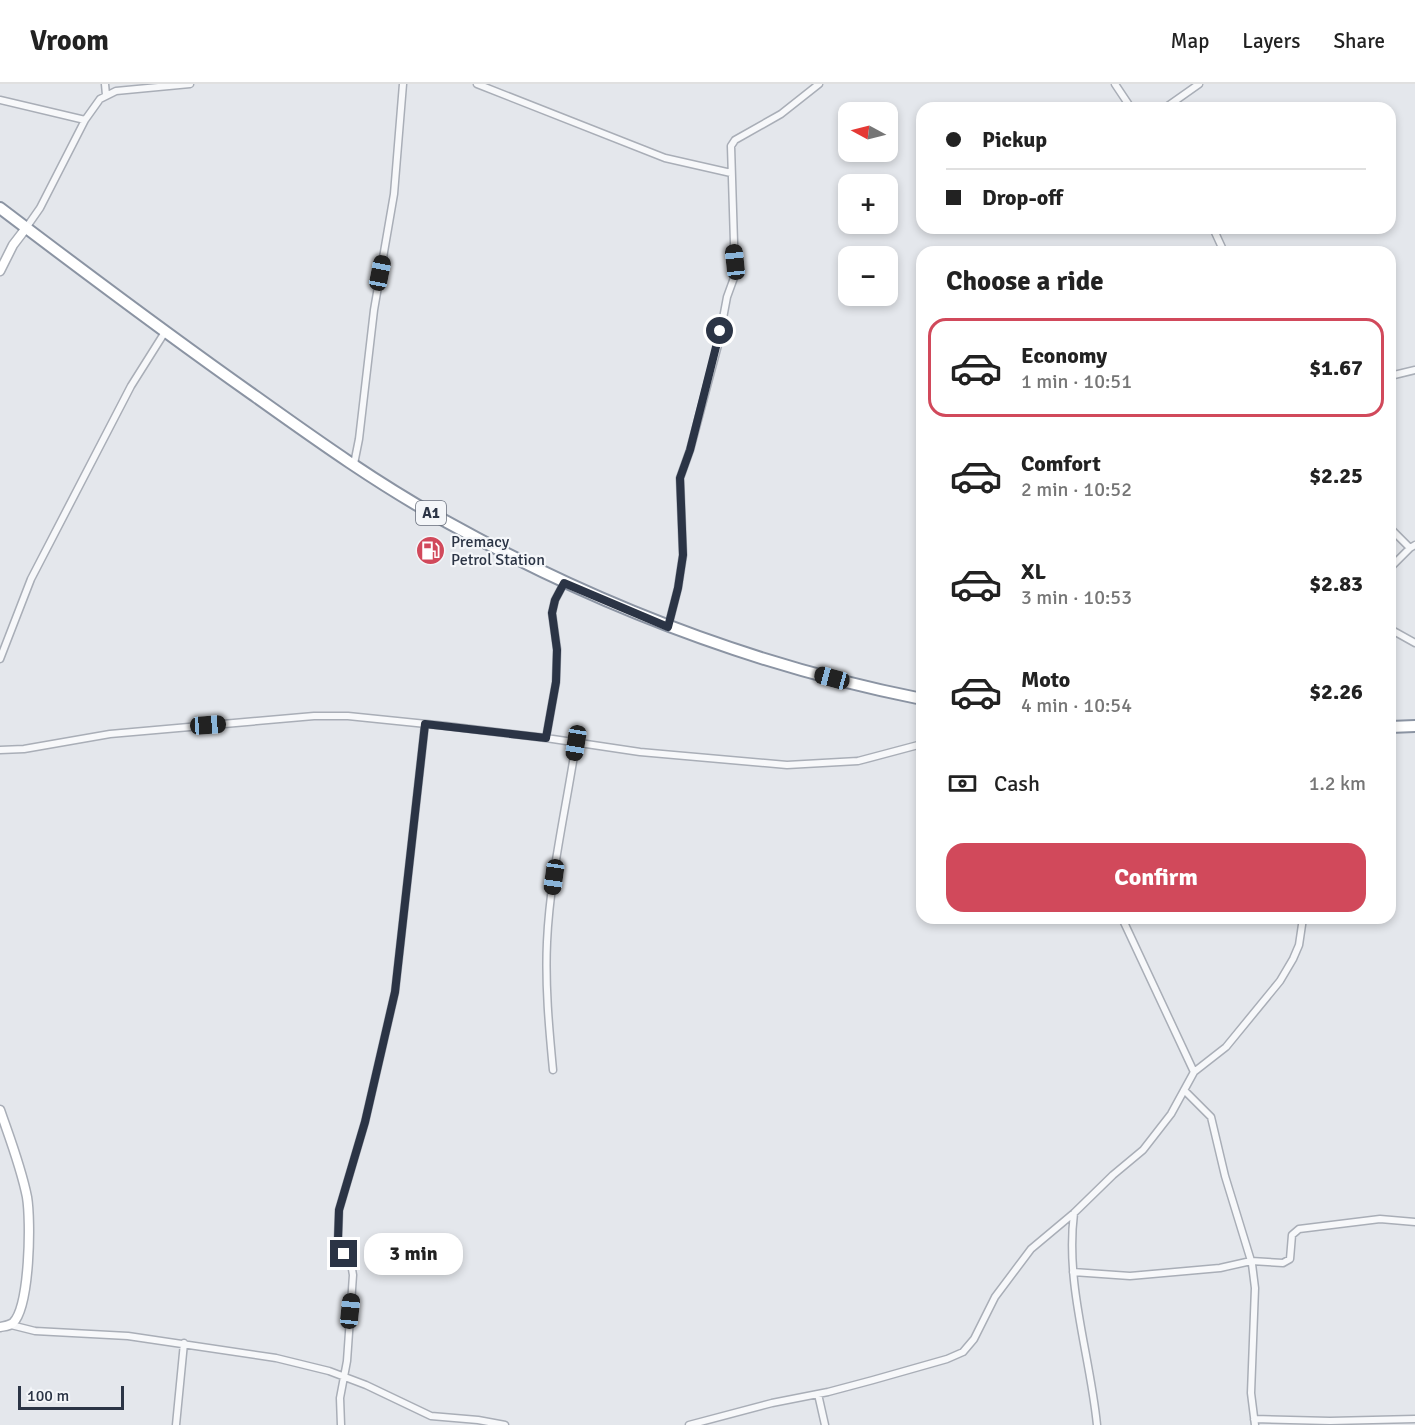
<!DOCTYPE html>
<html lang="en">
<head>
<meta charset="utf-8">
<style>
  :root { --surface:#fff; --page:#f6f6f6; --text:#222; --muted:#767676; --line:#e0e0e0; --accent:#d1495b }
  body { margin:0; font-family:Signika,sans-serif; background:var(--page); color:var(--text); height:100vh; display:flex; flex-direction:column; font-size:22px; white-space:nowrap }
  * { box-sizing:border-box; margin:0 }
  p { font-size:20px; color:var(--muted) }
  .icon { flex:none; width:33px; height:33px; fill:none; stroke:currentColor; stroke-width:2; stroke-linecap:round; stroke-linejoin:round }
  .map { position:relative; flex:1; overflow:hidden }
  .drawer { position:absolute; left:916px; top:162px; width:480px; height:678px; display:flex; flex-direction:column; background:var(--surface); border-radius:18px; box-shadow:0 3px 9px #0003 }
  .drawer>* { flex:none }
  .top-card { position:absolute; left:916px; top:18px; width:480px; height:132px; border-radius:18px; box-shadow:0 3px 9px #0003; display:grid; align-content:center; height:132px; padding:0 30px; background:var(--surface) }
  .needle { width:39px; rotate:277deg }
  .tools { position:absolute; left:838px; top:18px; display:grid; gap:12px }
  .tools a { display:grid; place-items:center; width:60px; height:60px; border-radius:12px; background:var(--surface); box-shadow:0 3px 9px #0003; font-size:30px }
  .scale { position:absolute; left:18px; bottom:15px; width:106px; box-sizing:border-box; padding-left:6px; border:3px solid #2b3445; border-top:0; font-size:16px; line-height:21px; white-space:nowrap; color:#2b3445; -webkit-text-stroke:4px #f4f6f9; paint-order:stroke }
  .end { position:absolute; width:27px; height:27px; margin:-14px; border:8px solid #2b3445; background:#fff; box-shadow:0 0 0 3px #fff }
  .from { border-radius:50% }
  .bubble { position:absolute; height:42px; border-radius:18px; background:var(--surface); box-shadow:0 3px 9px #0003; font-size:20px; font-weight:800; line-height:42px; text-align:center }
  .car { position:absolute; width:18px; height:36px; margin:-18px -9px; border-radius:8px; box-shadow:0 0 4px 2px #0007; background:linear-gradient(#222 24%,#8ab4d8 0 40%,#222 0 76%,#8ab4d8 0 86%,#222 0) }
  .top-card b { display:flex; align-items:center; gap:21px; height:57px; font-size:22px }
  .top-card b+b { border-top:2px solid var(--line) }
  .top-card i { width:15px; height:15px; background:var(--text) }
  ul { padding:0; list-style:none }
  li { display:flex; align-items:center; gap:18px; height:99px; margin:0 12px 9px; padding:0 18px; border:3px solid transparent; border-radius:18px }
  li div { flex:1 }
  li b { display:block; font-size:22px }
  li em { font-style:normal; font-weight:800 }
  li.selected { border-color:var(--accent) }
  li>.icon { width:54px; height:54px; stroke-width:1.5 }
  h2 { padding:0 30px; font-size:27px; line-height:72px }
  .pay { display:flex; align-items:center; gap:15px; height:66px; padding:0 30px; font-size:22px }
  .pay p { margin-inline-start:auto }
  .cta { display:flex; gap:12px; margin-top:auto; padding:12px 30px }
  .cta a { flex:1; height:69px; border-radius:18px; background:var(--accent); color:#fff; font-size:24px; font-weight:800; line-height:69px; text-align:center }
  header { display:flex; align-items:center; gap:36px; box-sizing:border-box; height:84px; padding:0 30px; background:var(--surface); border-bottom:2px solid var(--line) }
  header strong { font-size:28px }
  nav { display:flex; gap:33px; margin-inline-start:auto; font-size:21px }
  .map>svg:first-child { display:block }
</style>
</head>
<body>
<header>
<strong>Vroom</strong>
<nav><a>Map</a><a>Layers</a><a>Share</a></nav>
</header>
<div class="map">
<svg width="1415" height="1341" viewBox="0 0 1415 1341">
  <rect width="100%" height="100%" fill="#e4e7ec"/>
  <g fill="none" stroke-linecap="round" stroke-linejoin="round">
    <defs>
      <path id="street" d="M 105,0 L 106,11
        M 477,0 L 665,74 L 731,89
        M 1115,0 L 1131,24
        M 0,16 L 85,36
        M 1165,24 L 1199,0
        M 26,144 L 40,124 L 85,36 L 100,15 L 116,7 L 190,0
        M 1213,144 L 1224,168
        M 1390,292 L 1415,286
        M 354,380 L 359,355 L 374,226 L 394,110 L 403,0
        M 1390,444 L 1410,464 L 1415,461
        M 1390,484 L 1410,464
        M 668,543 L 678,504 L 683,471 L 680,394 L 690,366 L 718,261 L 727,213 L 735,191 L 731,62 L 735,56 L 781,30 L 819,0
        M 1390,545 L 1415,559
        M 0,575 L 31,495 L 131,302 L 165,248
        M 546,654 L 640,668 L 787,681 L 858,677 L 922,660
        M 0,666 L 24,665 L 110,650 L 314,632 L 348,632 L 446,642 L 546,654 L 556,598 L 557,565 L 552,529 L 555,516 L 564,499
        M 1122,834 L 1194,988
        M 553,986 C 549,944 545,901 547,858 C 550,792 566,725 576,659
        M 1184,1006 L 1211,1033 L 1225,1092 L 1252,1180 L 1255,1204 L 1251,1309 L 1255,1341
        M 1074,1129 C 1065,1201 1090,1270 1097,1341
        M 1073,1188 L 1130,1192 L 1220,1184 L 1251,1177 L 1283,1179 L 1290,1175 L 1292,1151 L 1299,1145 L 1380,1135 L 1415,1138
        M 11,1241 L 35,1247 L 128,1252 L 276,1274 L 329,1287 L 366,1301 L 431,1332 L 478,1336 L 505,1341
        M 818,1310 L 825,1341
        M 1254,1335 L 1330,1337 L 1415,1335
        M 176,1341 L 184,1259
        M 341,1341 L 340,1314 L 347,1277 L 353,1191 L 351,1179 L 341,1165 L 338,1155 L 339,1126 L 365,1038 L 395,908 L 425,640
        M 689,1341 L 772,1319 L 828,1308 L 873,1296 L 947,1275 L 963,1268 L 974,1255 L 995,1213 L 1031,1165 L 1074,1129 L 1113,1091 L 1143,1066 L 1171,1030 L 1194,988 L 1226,963 L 1280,897 L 1293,875 L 1299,861 L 1303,834"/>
      <path id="secondary" d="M 0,187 L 13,161 L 26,144
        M 0,1026 C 10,1055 21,1083 27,1113 C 31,1137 30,1222 13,1239 C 9,1242 5,1242 0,1243"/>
      <path id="highway" d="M 0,124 C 83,187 167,250 252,310 C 315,355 379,401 447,438 C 596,521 755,582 922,615
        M 1390,643 L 1415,642"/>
    </defs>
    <use href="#street" stroke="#a9aeb7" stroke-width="9"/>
    <use href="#secondary" stroke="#a9aeb7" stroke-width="11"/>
    <use href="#highway" stroke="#8b94a3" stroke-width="14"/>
    <use href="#street" stroke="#f7f8fa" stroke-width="6"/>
    <use href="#secondary" stroke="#fff" stroke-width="8"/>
    <use href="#highway" stroke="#fff" stroke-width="10"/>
  </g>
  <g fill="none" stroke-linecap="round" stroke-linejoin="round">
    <path stroke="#2b3445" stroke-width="8" d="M 344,1170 L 338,1155 L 339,1126 L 365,1038 L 395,908 L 425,640 L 546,654 L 556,598 L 557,566 L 552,529 L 555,516 L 564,499 L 668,543 L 678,504 L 683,471 L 680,394 L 690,366 L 720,247"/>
  </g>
  <defs>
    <symbol id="fuel-disc" viewBox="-11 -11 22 22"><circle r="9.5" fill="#d1495b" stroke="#f4f6f9"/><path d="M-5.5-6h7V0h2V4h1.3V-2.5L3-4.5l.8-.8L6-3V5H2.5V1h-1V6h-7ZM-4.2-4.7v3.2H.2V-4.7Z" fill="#fff"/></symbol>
  </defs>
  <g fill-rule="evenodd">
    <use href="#fuel-disc" x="414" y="450" width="33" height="33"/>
  </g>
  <g text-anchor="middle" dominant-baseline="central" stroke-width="4.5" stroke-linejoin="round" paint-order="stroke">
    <rect fill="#f4f6f9" stroke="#676e7b" stroke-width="1.5" x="416" y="417" width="30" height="24" rx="4.5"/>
    <g font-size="15" font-weight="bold" fill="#2b3445">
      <text x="431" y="429">A1</text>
    </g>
    <g font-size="16" fill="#2b3445" stroke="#f4f6f9" text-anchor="start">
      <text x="451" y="458">Premacy<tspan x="451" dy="18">Petrol Station</tspan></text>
    </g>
  </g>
</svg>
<div class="tools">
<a><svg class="needle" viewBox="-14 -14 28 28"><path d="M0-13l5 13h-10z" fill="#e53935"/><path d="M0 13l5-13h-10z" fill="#767676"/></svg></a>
<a>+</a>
<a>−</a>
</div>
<div class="scale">100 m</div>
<i class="end from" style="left:720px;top:247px"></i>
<i class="end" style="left:344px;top:1170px"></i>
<div class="bubble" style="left:364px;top:1149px;width:99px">3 min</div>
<i class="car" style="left:735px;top:178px;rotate:354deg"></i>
<i class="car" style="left:380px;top:189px;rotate:11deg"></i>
<i class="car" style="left:832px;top:594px;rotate:285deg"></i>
<i class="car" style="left:208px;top:641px;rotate:86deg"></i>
<i class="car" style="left:576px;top:659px;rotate:189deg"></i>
<i class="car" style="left:554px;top:793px;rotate:188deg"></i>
<i class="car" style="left:350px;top:1227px;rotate:6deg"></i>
<div class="top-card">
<b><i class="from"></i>Pickup</b>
<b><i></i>Drop-off</b>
</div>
<section class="drawer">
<h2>Choose a ride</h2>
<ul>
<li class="selected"><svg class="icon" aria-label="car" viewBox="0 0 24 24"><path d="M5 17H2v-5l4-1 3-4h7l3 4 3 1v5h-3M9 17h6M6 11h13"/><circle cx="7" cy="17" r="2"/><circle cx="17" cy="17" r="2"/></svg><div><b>Economy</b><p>1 min · 10:51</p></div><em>$1.67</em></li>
<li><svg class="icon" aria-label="car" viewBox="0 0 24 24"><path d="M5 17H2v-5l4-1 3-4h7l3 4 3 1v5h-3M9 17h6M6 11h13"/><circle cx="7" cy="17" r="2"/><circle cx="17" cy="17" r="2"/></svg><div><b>Comfort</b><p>2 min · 10:52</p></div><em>$2.25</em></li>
<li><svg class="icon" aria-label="car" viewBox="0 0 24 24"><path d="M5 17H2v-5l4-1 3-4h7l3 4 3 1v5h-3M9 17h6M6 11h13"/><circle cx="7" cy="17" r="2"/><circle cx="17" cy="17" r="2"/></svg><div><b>XL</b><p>3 min · 10:53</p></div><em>$2.83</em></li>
<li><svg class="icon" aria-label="car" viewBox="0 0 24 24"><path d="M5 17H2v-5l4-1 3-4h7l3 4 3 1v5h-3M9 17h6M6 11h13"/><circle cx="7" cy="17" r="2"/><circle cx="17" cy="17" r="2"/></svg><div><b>Moto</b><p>4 min · 10:54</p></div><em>$2.26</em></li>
</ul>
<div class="pay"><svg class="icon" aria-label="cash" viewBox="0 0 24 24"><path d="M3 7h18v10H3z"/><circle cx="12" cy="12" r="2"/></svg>Cash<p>1.2 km</p></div>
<div class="cta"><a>Confirm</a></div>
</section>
</div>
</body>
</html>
